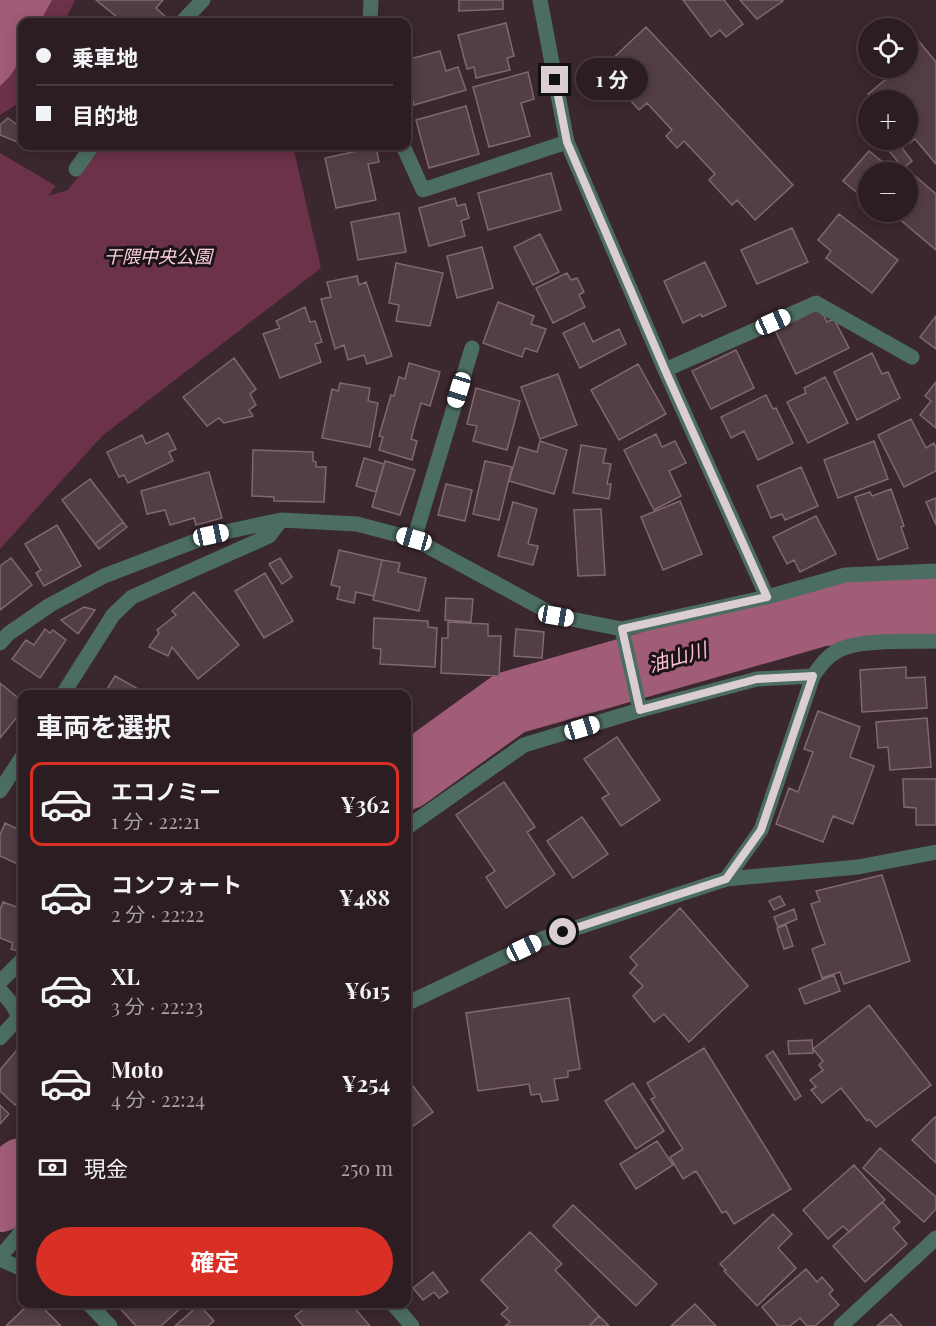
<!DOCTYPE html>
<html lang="ja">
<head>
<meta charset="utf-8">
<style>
  :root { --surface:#2c1d22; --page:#382a2f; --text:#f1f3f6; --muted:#a6a2a5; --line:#483b40; --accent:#d93025 }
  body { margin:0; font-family:"Playfair Display","Noto Sans JP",serif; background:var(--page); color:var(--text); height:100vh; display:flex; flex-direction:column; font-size:22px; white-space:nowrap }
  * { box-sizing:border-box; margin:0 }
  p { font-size:20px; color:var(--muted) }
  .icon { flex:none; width:33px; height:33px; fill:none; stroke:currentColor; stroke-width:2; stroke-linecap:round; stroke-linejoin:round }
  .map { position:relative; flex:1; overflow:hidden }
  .panel { position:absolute; left:18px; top:690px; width:393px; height:618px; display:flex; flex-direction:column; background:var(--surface); border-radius:12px; box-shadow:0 3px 15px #0003,0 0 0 2px var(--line) }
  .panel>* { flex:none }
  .guide { position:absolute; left:18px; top:18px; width:393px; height:132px; border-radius:12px; box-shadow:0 3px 15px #0003,0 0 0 2px var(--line); display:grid; align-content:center; height:132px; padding:0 18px; background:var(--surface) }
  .controls { position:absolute; left:858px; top:18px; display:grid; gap:12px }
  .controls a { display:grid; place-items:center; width:60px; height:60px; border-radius:50%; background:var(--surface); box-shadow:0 3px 15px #0003,0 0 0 2px var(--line); font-size:30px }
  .end { position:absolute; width:27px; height:27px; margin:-14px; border:8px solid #dbced2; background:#111; box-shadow:0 0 0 3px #111 }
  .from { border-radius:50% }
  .bubble { position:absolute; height:42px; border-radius:21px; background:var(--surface); box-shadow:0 3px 15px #0003,0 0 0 2px var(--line); font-size:20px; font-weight:700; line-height:42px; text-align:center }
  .car { position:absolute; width:18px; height:36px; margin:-18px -9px; border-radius:8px; box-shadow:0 0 4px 2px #0007; background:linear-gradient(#fff 24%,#345 0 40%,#fff 0 76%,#345 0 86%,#fff 0) }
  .guide b { display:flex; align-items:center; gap:21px; height:57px; font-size:22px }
  .guide b+b { border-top:2px solid var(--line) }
  .guide i { width:15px; height:15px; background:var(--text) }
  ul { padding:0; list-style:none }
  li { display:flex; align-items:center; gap:18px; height:84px; margin:0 12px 9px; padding:0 6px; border:3px solid transparent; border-radius:12px }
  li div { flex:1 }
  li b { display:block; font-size:22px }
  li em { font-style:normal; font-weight:700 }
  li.current { border-color:var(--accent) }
  li>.icon { width:54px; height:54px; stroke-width:1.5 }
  h2 { padding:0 18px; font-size:27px; line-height:72px }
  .pay { display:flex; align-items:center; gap:15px; height:66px; padding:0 18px; font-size:22px }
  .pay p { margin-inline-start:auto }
  .button { display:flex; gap:12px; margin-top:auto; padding:12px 18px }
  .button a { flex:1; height:69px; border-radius:36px; background:var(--accent); color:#fff; font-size:24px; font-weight:700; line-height:69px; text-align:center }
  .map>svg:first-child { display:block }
</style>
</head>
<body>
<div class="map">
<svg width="936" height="1326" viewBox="0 0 936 1326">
  <rect width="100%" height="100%" fill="#3b272e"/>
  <path fill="#6c324a" d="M 0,0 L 75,0 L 64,22 L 22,22 L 22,101 L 0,115 Z
    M 102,146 L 293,146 L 321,268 L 102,436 L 0,549 L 0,153 L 56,186 L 48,196 L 68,190 Z"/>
  <path fill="#a15c77" d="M 0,0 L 52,0 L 40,22 L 22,22 C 22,52 23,66 0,86 Z"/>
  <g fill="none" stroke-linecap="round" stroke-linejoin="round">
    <path stroke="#a15c77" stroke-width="64" d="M 406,778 L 510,703 L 822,614 L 936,609
      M 0,1200 L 22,1170"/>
  </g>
  <path fill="#533e45" stroke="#7f6870" stroke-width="1.5" d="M 96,0 L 163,0 L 156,8 L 166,17 L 161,22 L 123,22 Z
    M 459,0 L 503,0 L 503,9 L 459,11 Z
    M 683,0 L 724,0 L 743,24 L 726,37 L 720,30 L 711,37 Z
    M 740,0 L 782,0 L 783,1 L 757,19 Z
    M 506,23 L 514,56 L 507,58 L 510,70 L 476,78 L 474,67 L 467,69 L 458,35 Z
    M 646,27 L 793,185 L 755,220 L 737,200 L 732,205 L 709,180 L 715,174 L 684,141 L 677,148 L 666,136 L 672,130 L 647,103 L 639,110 L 621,90 L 627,84 L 608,63 Z
    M 917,39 L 936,62 L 936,164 L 915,139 L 910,143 L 907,140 L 908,100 L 874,100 L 868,94 L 898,69 L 897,68 L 908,68 L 908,46 Z
    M 440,51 L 446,71 L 458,67 L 466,90 L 414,105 L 406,77 L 406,60 Z
    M 528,72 L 534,99 L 521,103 L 530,136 L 489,147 L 473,87 Z
    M 466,106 L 479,154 L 429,168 L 416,120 Z
    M 22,114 L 22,144 L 0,135 L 0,125 L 8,118 L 16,124 Z
    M 899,144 L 912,161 L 903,168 L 890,152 Z
    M 376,147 L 379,162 L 368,164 L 376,200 L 336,208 L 325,158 Z
    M 869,151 L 895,172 L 868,172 L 868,202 L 843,181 Z
    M 908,170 L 936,194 L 936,250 L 891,212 L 908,212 L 906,172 Z
    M 551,173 L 561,210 L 488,230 L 478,193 Z
    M 455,198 L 457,206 L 465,204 L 469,218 L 461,221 L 465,236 L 429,246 L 419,208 Z
    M 399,213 L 406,252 L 358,260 L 351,222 Z
    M 839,214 L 898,260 L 872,293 L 826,258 L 831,251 L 818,240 Z
    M 792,228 L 808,262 L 757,284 L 741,250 Z
    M 540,234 L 559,272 L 533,285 L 514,247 Z
    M 482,247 L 493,288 L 457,298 L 447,256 Z
    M 705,262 L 726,306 L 702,317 L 701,314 L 683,323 L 664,281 Z
    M 396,263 L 443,273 L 430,326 L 396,321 L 399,305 L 389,303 Z
    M 567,273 L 571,280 L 577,278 L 584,292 L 579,295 L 585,307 L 553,323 L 536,288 Z
    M 357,276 L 359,285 L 366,282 L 392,356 L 367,364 L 364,355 L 348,360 L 344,345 L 335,349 L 321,299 L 331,297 L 327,282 Z
    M 498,302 L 534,316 L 531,324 L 546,329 L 537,352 L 525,348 L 522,357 L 483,343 Z
    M 305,307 L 310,322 L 315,321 L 322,342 L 315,344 L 321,362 L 280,378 L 263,334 L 280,328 L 276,321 Z
    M 820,308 L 827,322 L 834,319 L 849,348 L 796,374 L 775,330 Z
    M 936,316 L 936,349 L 920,337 Z
    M 584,323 L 593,342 L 619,329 L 626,344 L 580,368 L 563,333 Z
    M 736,350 L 754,388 L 711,409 L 692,371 Z
    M 872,353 L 882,374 L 888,372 L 900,398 L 857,420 L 834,372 Z
    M 234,358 L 256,389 L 250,394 L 256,405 L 249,410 L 253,416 L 224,423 L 219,418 L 207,426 L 183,397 Z
    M 409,363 L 440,372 L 430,406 L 421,403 L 411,439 L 417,441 L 412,460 L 379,450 L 383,437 L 379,436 L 391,395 L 394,396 L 399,377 L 405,379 Z
    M 638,364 L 666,414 L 619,440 L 591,390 Z
    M 558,374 L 577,425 L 540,439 L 521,387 Z
    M 825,377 L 848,423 L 808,443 L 787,402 L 806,393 L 804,388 Z
    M 936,382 L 936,428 L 920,415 L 931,401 L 925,396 Z
    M 340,383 L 370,388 L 368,401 L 378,403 L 370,447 L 322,438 L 332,389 L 338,391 Z
    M 476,388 L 520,401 L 507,450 L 473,441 L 477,426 L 467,424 Z
    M 766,395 L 773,409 L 776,408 L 793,443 L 758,460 L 744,431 L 731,438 L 721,417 Z
    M 911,419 L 926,448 L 934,443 L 936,448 L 936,471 L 904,487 L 878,435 Z
    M 168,433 L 176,449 L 169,452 L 173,461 L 128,483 L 124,475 L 119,477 L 107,452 L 142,435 L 146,444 Z
    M 656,434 L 662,447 L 675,441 L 686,463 L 669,471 L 681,496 L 654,510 L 624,450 Z
    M 540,441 L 567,450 L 554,494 L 509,481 L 519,447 L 537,452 Z
    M 874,441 L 888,479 L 838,498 L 824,460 Z
    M 581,445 L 606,449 L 603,463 L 611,464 L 607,484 L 611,484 L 609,499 L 573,493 Z
    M 253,450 L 313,452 L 313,461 L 316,462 L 316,467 L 326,467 L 324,502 L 274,501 L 274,497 L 252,496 Z
    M 364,458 L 384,464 L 376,492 L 356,486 Z
    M 385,461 L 415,470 L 400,515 L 372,507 Z
    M 485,461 L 512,467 L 499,520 L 473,514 Z
    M 801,467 L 818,506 L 785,520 L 782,514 L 771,518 L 757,486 Z
    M 209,472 L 222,518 L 196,525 L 194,518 L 170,525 L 165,510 L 147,514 L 141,491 Z
    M 90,479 L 123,522 L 95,544 L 62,500 Z
    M 446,484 L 472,490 L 465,521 L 438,515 Z
    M 891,489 L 904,526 L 901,527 L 908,548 L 878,560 L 855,497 L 870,492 L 872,496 Z
    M 936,498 L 936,525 L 926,502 Z
    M 680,501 L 702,554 L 663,570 L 641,517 Z
    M 513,502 L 537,509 L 528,544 L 538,546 L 533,565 L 498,556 Z
    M 601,509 L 605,575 L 578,576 L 574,510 Z
    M 816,516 L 836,554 L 800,572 L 794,560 L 787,564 L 773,537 Z
    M 123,522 L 127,527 L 99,549 L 95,544 Z
    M 57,525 L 81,566 L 44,586 L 36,573 L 41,570 L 25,544 Z
    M 339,550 L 382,560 L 374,596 L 356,592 L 354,603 L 337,599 L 340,587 L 331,585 Z
    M 11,558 L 32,585 L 0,610 L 0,566 Z
    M 280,558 L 292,577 L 282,584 L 269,564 Z
    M 382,560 L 400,563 L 398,572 L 426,578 L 419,611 L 373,600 Z
    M 265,573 L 293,621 L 264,638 L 235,591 Z
    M 194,592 L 239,645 L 198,679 L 172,647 L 168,656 L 149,647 L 159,633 L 157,630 L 176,615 L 172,611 Z
    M 446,598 L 473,599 L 471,622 L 445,620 Z
    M 84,607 L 95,610 L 78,634 L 61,620 Z
    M 374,618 L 428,621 L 428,627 L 437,628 L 435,667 L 380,664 L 381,649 L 373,648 Z
    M 448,622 L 488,624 L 488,636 L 501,636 L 499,676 L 441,673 L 442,638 L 448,638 Z
    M 45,629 L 50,633 L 53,630 L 66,640 L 40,678 L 12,659 L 26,640 L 34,645 Z
    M 516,629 L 544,632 L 542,658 L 514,656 Z
    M 906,667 L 906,678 L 925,677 L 927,708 L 862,712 L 860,670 Z
    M 115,676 L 147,694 L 104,694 Z
    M 0,683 L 22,701 L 22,711 L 0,738 Z
    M 818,711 L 860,727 L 850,757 L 874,766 L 853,824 L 833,816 L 823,842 L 776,824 L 789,788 L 798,792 L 813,752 L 804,749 Z
    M 927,718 L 931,767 L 890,770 L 888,747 L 878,748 L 876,722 Z
    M 617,737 L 660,800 L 621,826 L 602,798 L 609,794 L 584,759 Z
    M 903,779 L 936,779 L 936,825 L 916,825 L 916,808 L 904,807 Z
    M 504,782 L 535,827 L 527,832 L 555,874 L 506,908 L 486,877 L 495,871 L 456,815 Z
    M 582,817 L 608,854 L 573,878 L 547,841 Z
    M 5,823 L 22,831 L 22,866 L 0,856 L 0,835 Z
    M 882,875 L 910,961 L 844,984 L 840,972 L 822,978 L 812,949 L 825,944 L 811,904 L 820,901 L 816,891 Z
    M 780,896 L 785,905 L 774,910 L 769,901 Z
    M 3,902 L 22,909 L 21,952 L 11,949 L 13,943 L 0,938 L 0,910 Z
    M 680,908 L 748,986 L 689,1042 L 664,1014 L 654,1022 L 633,996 L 643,986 L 630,973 L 637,965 L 630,957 Z
    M 794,909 L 797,919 L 778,927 L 774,917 Z
    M 786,925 L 793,946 L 784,949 L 777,928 Z
    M 834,975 L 840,991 L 805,1004 L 799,989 Z
    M 569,998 L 580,1069 L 568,1071 L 568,1077 L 554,1079 L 558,1100 L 542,1102 L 540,1094 L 531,1095 L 529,1084 L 478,1091 L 466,1013 Z
    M 869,1005 L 931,1085 L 876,1127 L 869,1119 L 867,1121 L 841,1088 L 822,1103 L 811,1090 L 816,1087 L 810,1080 L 823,1070 L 819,1065 L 823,1061 L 813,1049 Z
    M 812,1040 L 813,1053 L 789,1054 L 788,1041 Z
    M 22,1044 L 22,1096 L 15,1105 L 0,1091 L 0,1070 Z
    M 704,1048 L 791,1189 L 734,1224 L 726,1211 L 722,1213 L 696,1171 L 683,1179 L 670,1157 L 683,1149 L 651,1099 L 655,1097 L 647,1083 Z
    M 773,1051 L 801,1096 L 795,1100 L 766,1056 Z
    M 406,1077 L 433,1112 L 406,1131 Z
    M 633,1083 L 664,1131 L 636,1149 L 605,1101 Z
    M 0,1105 L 9,1114 L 0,1124 Z
    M 935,1117 L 936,1117 L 936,1163 L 912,1140 Z
    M 657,1141 L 673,1165 L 636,1189 L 620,1164 Z
    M 880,1148 L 936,1197 L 936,1209 L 924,1222 L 863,1168 Z
    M 854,1165 L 885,1200 L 849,1232 L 843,1226 L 828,1239 L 803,1210 Z
    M 882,1202 L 900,1222 L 893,1228 L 907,1244 L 865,1282 L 833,1246 Z
    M 573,1205 L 657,1284 L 636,1306 L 553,1226 Z
    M 773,1214 L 792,1234 L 778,1248 L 796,1268 L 757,1306 L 724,1271 L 726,1270 L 720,1264 Z
    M 530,1232 L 562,1264 L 555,1270 L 599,1316 L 589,1326 L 505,1326 L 510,1322 L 501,1314 L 508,1308 L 481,1280 Z
    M 806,1269 L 817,1282 L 822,1277 L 833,1290 L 829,1294 L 839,1305 L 815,1326 L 807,1326 L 800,1318 L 790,1326 L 778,1326 L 762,1307 Z
    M 433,1272 L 448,1292 L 439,1298 L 434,1292 L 423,1300 L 413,1288 Z
    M 29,1304 L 39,1304 L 61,1326 L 6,1326 Z
    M 116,1304 L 185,1304 L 161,1326 L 136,1326 Z
    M 310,1304 L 351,1304 L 370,1326 L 303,1326 L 295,1316 Z
    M 695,1304 L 716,1326 L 671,1326 Z
    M 199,1305 L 214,1321 L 208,1326 L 175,1326 Z
    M 891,1314 L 902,1326 L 877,1326 Z
    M 599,1316 L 609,1326 L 589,1326 Z"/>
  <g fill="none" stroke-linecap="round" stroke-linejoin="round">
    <path stroke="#4c6e62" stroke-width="15" d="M 182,22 L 203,0
      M 370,22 L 371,0
      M 403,146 L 423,190 L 567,142
      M 76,169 L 92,146
      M 665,370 L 816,303 L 912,357
      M 414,539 L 472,348
      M 767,597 L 845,575 L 936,571
      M 622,629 L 640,710
      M 0,643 L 8,634 L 50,605 L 104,576 L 211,535 L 281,520
      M 813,676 C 820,666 827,656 839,650 C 859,639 912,642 936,641
      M 63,694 L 113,615 L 132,597 L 269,536 L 281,520 L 357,524 L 414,539 L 556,616 L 622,629 L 767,597 L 665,370 L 567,142 L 540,0
      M 0,791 L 22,757
      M 406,828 L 524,745 L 640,710 L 757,679 L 813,676 L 761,830 L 726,879
      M 0,982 L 22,960
      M 0,990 L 12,1004 L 19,1017 L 0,1038
      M 406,1004 L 542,939 L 726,879 L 858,867 L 936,852
      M 0,1257 L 22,1231
      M 0,1259 L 22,1269
      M 89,1304 L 110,1326
      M 393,1304 L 412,1326
      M 841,1326 L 936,1238"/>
  </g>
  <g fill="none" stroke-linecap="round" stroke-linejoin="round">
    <path stroke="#dbced2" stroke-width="8" d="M 555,80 L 567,142 L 665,370 L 767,597 L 622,629 L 640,710 L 757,679 L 813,676 L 761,830 L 726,879 L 563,932"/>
  </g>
  <g text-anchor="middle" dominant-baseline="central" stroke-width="6" stroke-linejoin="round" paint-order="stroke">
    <g font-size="18" font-style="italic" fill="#f9cfdd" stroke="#1c1316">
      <text x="158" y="256">干隈中央公園</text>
    </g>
    <g font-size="20" font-style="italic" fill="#fbbed3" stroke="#1c1316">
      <text transform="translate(677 656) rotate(-16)">油山川</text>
    </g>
  </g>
</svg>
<div class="controls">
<a><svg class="icon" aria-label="locate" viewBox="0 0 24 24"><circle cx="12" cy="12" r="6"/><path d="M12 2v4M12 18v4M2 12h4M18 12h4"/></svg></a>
<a>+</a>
<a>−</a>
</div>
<i class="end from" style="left:563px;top:932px"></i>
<i class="end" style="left:555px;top:80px"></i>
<div class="bubble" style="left:576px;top:58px;width:72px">1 分</div>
<i class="car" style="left:773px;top:322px;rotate:66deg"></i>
<i class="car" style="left:459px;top:390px;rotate:197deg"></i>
<i class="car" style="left:211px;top:535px;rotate:78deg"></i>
<i class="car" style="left:414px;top:539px;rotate:286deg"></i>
<i class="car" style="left:556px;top:616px;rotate:100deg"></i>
<i class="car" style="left:582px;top:728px;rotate:73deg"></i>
<i class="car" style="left:524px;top:948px;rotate:65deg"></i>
<div class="guide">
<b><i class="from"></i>乗車地</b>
<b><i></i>目的地</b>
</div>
<section class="panel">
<h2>車両を選択</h2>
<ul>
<li class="current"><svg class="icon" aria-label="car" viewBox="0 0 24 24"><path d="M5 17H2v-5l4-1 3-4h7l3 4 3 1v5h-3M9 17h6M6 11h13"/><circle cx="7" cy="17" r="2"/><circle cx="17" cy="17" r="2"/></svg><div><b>エコノミー</b><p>1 分 · 22:21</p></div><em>¥362</em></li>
<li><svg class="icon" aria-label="car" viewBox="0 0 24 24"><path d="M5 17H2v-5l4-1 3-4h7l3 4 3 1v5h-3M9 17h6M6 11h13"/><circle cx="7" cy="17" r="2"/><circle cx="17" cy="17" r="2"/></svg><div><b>コンフォート</b><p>2 分 · 22:22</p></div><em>¥488</em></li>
<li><svg class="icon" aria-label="car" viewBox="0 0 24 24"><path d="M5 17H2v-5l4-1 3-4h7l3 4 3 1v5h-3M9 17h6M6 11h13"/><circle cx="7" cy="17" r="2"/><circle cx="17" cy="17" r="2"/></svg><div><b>XL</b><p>3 分 · 22:23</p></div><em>¥615</em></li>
<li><svg class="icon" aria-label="car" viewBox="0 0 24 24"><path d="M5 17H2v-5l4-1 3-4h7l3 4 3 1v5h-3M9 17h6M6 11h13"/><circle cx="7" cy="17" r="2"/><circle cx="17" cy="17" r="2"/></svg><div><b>Moto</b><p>4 分 · 22:24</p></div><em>¥254</em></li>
</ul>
<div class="pay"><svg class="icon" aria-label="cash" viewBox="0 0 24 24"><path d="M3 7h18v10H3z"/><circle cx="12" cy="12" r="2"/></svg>現金<p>250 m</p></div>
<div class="button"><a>確定</a></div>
</section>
</div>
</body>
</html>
